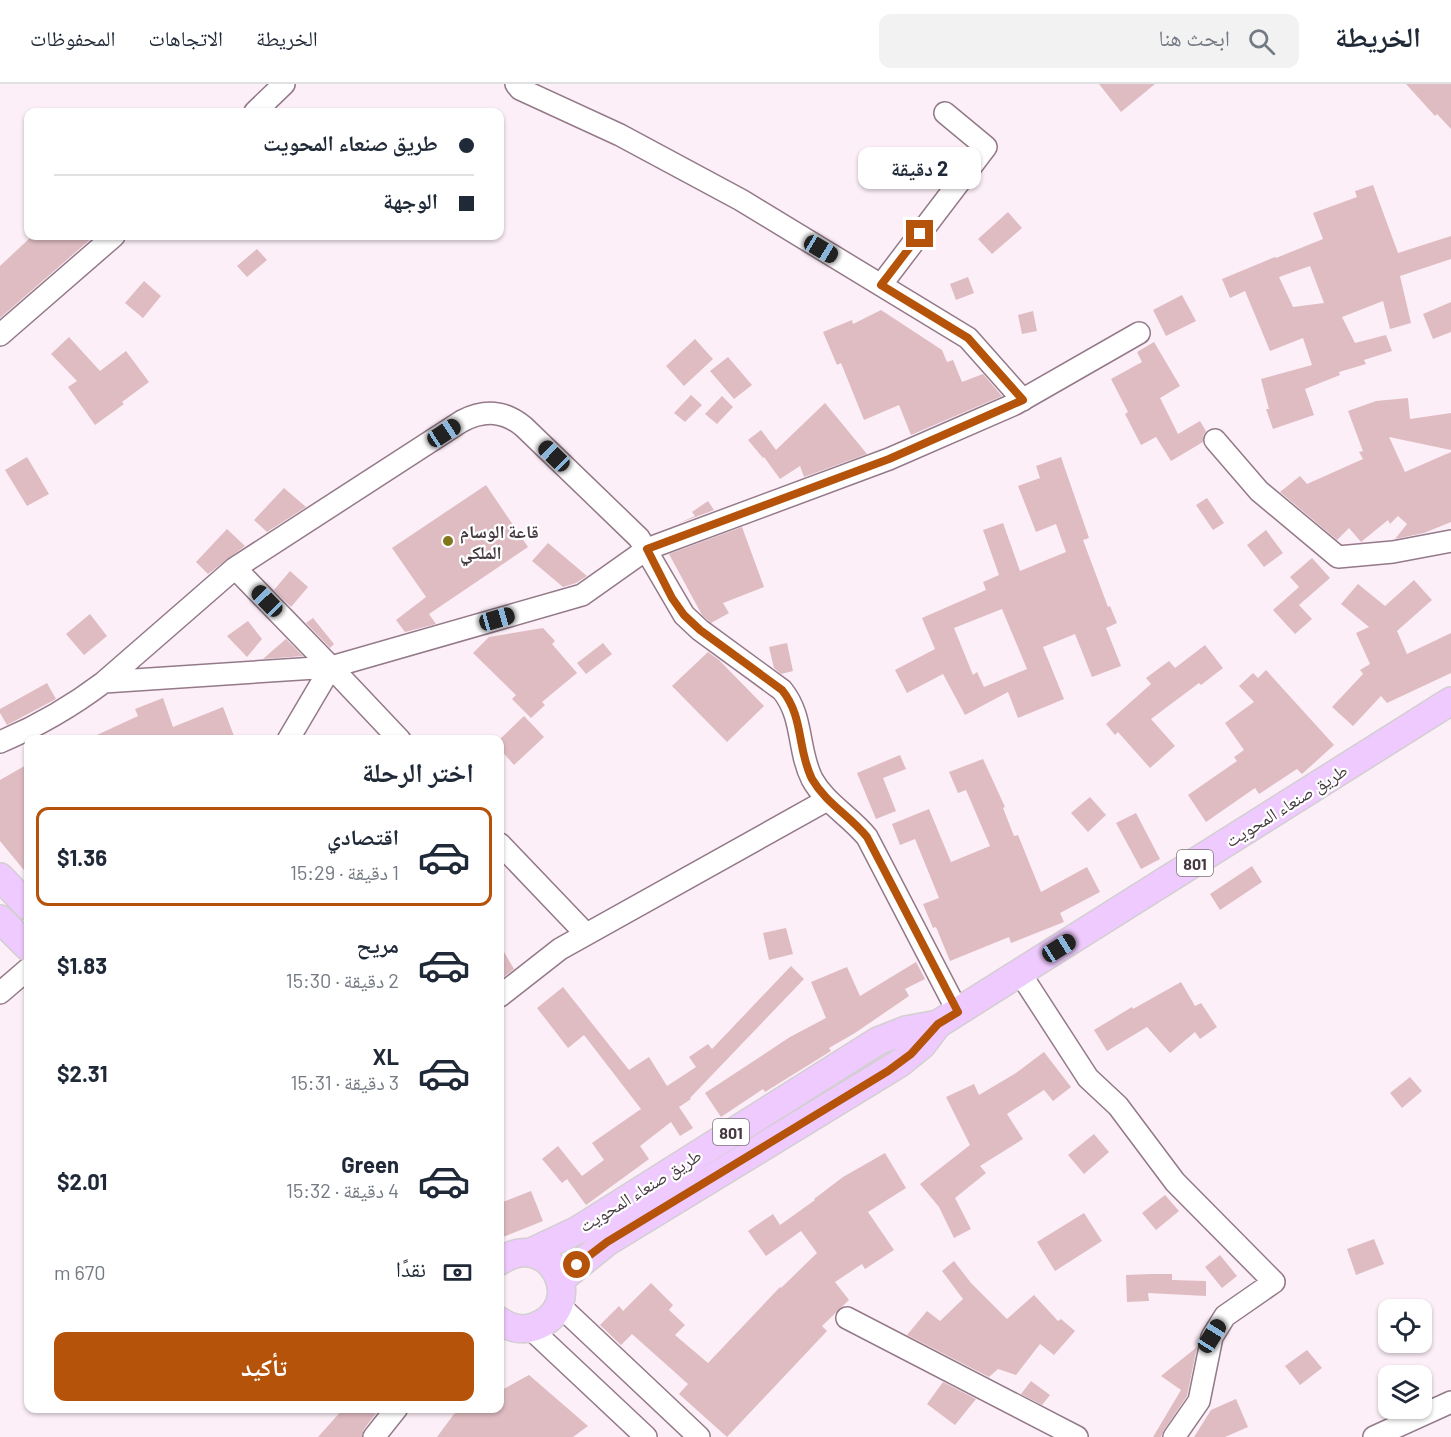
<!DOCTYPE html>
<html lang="ar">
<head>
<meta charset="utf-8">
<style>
  :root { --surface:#fff; --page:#f2f2f3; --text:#1f2937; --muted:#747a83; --line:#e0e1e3; --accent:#b45309 }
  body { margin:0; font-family:Barlow,"Noto Naskh Arabic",sans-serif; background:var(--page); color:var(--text); direction:rtl; height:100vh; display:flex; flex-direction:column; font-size:22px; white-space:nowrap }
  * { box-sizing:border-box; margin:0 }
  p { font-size:20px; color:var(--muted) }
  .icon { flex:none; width:33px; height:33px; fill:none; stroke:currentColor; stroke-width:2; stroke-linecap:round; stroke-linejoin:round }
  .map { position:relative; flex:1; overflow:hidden; direction:ltr }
  .details { position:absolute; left:24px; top:651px; width:480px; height:678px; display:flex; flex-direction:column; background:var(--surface); border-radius:12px; box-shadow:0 2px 4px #0004; direction:rtl }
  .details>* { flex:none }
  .top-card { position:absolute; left:24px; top:24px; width:480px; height:132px; border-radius:12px; box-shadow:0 2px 4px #0004; direction:rtl; display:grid; align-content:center; height:132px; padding:0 30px; background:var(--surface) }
  .buttons { position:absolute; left:1378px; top:1215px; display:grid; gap:12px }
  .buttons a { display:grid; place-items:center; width:54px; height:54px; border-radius:12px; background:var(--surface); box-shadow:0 2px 4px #0004; font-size:30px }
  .end { position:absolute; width:27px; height:27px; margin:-14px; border:8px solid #b45309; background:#fff; box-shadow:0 0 0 3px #fff }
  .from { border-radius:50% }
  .bubble { position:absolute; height:42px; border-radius:12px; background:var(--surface); box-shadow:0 2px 4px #0004; font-size:20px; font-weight:700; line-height:42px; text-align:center; direction:rtl }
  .car { position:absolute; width:18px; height:36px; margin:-18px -9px; border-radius:8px; box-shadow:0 0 4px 2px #0007; background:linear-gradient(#222 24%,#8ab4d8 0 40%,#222 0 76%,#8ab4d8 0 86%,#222 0) }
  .top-card b { display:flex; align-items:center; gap:21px; height:57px; font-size:22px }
  .top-card b+b { border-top:2px solid var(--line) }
  .top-card i { width:15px; height:15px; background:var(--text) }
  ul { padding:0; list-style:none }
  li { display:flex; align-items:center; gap:18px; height:99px; margin:0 12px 9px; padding:0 18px; border:3px solid transparent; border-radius:12px }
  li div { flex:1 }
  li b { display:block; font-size:22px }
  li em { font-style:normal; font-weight:700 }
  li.on { border-color:var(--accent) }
  li>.icon { width:54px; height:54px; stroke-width:1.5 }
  h2 { padding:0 30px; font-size:27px; line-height:72px }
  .pay { display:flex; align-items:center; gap:15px; height:66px; padding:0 30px; font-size:22px }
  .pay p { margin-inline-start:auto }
  .cta { display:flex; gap:12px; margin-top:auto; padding:12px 30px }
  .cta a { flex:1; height:69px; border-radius:12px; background:var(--accent); color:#fff; font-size:24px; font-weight:700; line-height:69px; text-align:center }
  header { display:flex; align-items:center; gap:36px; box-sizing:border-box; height:84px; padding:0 30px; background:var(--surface); border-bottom:2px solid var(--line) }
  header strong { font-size:28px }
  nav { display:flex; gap:33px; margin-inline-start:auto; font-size:21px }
  .search { width:420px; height:54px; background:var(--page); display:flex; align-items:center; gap:15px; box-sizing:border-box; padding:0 21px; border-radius:12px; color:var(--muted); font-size:22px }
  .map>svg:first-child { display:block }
</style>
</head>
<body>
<header>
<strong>الخريطة</strong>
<div class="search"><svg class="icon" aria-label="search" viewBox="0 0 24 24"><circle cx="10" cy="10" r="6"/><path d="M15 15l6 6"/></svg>ابحث هنا</div>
<nav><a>الخريطة</a><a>الاتجاهات</a><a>المحفوظات</a></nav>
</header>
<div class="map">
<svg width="1451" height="1353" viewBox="0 0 1451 1353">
  <rect width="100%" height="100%" fill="#fceff7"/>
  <path fill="#dfbcc2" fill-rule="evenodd" d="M 1099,0 L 1155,0 L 1121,28 Z
    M 1406,0 L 1451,0 L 1451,45 L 1437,30 L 1435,32 Z
    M 1373,101 L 1398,169 L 1451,152 L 1451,175 L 1400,192 L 1411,239 L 1390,245 L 1383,217 L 1342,233 L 1355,259 L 1386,251 L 1392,267 L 1364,276 L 1366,280 L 1339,288 L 1340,291 L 1305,305 L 1314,331 L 1273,345 L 1266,325 L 1269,325 L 1261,295 L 1312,281 L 1303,254 L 1270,267 L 1245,207 L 1230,214 L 1222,195 L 1275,173 L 1276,174 L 1323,155 L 1313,129 L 1357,113 L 1355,107 ZM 1310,182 L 1324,219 L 1293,223 L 1279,193 Z
    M 1008,128 L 1022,144 L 992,170 L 978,155 Z
    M 32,152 L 92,152 L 93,153 L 0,234 L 0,182 Z
    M 257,165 L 267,176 L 247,193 L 237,182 Z
    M 968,193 L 974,209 L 956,216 L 950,200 Z
    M 144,197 L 161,212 L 143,234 L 125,219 Z
    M 1182,211 L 1196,237 L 1166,252 L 1153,226 Z
    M 1451,218 L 1451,248 L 1433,255 L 1423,230 Z
    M 881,226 L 942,266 L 947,278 L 953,276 L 962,298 L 983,290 L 1002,312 L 911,351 L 899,321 L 864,336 L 841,279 L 837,281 L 823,248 L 852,236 L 853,240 Z
    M 1033,227 L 1037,247 L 1022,250 L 1018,231 Z
    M 69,253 L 100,287 L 126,267 L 149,298 L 122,318 L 124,320 L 95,341 L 68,303 L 77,297 L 51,270 Z
    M 695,255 L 713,275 L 684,302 L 666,282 Z
    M 1154,258 L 1180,302 L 1160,314 L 1178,350 L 1200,337 L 1206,347 L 1203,352 L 1203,358 L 1171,377 L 1156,353 L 1141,361 L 1125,330 L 1128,328 L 1111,295 L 1142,278 L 1137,268 Z
    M 728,273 L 752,301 L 734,315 L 710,287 Z
    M 691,311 L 702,321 L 685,338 L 674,329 Z
    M 722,312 L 733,323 L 717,340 L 705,330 Z
    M 1408,314 L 1410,335 L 1451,329 L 1451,366 L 1389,353 L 1405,388 L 1451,368 L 1451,438 L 1424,449 L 1395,455 L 1407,440 L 1398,432 L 1390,440 L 1388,436 L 1361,458 L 1349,444 L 1337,456 L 1280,408 L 1300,392 L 1307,400 L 1363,375 L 1359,368 L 1363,367 L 1348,327 L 1376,317 Z
    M 825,319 L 867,370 L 804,393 L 800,382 L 780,395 L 764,373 L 763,374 L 748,356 L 761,346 L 776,366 Z
    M 27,373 L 49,410 L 27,422 L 5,386 Z
    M 1061,373 L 1089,454 L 1083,456 L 1108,523 L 1110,522 L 1117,539 L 1106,544 L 1121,582 L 1092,593 L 1075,550 L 1043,563 L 1064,615 L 1018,634 L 1008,608 L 965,631 L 943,590 L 907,609 L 895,586 L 935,565 L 922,534 L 986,506 L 983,498 L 999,491 L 983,446 L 1003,439 L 1020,487 L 1066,468 L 1056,440 L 1036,448 L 1018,402 L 1040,394 L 1036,382 ZM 1002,525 L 1027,585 L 984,603 L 977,588 L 973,591 L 954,544 Z
    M 486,401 L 528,463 L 429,530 L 436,540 L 405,548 L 396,536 L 426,513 L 392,464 Z
    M 284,404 L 306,423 L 267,448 L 254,436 Z
    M 1207,414 L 1224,439 L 1213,446 L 1196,421 Z
    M 708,417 L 714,426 L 677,440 L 695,432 L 692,428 Z
    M 742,443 L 764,503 L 723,519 L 729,529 L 711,539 L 702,531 L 669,470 Z
    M 227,445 L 245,462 L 208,490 L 196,478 Z
    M 1266,446 L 1283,469 L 1264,483 L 1247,461 Z
    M 548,459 L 587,492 L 576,499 L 563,503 L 532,477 Z
    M 1312,474 L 1330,494 L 1299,521 L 1312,535 L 1295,550 L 1273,526 L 1299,503 L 1290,493 Z
    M 290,487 L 308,503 L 291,523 L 274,506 Z
    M 1414,496 L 1432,516 L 1397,547 L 1407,570 L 1451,549 L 1451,589 L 1387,619 L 1381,612 L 1353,642 L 1332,623 L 1363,590 L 1360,586 L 1370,580 L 1356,549 L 1369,543 L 1341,520 L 1358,500 L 1385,522 Z
    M 90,530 L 107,552 L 84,571 L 66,550 Z
    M 313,534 L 334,560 L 330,564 L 306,539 Z
    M 248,537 L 262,555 L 247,573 L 227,552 Z
    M 543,544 L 555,557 L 552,560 L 577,589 L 542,618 L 545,621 L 531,634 L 512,615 L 516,611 L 473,569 L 489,553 Z
    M 286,555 L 303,572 L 263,575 L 272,567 Z
    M 603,559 L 612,570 L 586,590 L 577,579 Z
    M 787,559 L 793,587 L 781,590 L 774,584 L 769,563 Z
    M 1205,561 L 1223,584 L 1201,601 L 1199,599 L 1151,635 L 1175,662 L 1150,684 L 1118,648 L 1115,651 L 1106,640 L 1151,600 L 1146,594 L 1169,577 L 1175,584 Z
    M 708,568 L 719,576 L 764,622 L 727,658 L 672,602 Z
    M 1266,586 L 1334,661 L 1302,690 L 1297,685 L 1259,710 L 1255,704 L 1206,738 L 1188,711 L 1237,677 L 1234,673 L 1244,666 L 1225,639 L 1254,618 L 1239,602 L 1253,589 L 1258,594 Z
    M 47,599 L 56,615 L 7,641 L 0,629 L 0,625 Z
    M 163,614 L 173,643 L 223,623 L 234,652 L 226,656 L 86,656 L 138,632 L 135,625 Z
    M 524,632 L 544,653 L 514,681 L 500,665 L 500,655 Z
    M 900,671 L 906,685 L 883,694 L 896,727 L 876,735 L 857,689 Z
    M 983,675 L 1005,723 L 1003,724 L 1014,752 L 1018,751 L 1041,808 L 1087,783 L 1100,808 L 1060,829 L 1064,838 L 1011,859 L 1009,853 L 950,877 L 936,843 L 933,844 L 923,820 L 939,814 L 915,755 L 900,761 L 892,740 L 929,725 L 951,778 L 990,762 L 966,706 L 958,709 L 949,688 Z
    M 28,680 L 28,791 L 0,757 L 0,696 Z
    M 1090,713 L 1106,731 L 1088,748 L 1071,729 Z
    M 1136,729 L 1160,775 L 1141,785 L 1116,739 Z
    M 1252,782 L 1262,798 L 1220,826 L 1210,810 Z
    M 786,844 L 793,870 L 769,876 L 763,849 Z
    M 500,861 L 514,885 L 500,896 Z
    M 916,878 L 925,895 L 905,905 L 909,912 L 855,949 L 829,964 L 831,967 L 765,1008 L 763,1005 L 721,1033 L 705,1009 L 790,953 L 826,934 L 811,898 L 847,883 L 860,912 Z
    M 791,882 L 804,895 L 690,1014 L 691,1015 L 679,1023 L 693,1044 L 680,1052 L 671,1038 L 640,1062 L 649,1075 L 586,1121 L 567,1095 L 562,1099 L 542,1075 L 558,1062 L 582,1092 L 604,1076 L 592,1059 L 641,1025 L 584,951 L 568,964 L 537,924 L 563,903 L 629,986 L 649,973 L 667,1002 L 696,983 L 689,973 L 708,960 L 712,965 Z
    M 1181,898 L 1195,922 L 1201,919 L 1217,943 L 1200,955 L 1195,948 L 1170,969 L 1147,943 L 1107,967 L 1094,946 L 1132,923 L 1133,925 Z
    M 1044,968 L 1071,1003 L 1053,1017 L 1044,1006 L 1007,1030 L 1023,1055 L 980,1082 L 986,1089 L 955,1114 L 971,1145 L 954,1154 L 939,1123 L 920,1100 L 970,1061 L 946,1013 L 974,1000 L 979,1011 L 1016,989 Z
    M 1410,993 L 1422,1007 L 1402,1024 L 1390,1009 Z
    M 1094,1050 L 1109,1068 L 1084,1090 L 1068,1071 Z
    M 885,1069 L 906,1104 L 868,1128 L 894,1166 L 865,1185 L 862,1180 L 835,1198 L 849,1216 L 822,1242 L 827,1247 L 727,1353 L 679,1310 L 688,1300 L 632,1250 L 621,1261 L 600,1241 L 619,1222 L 623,1227 L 651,1199 L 673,1221 L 669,1226 L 685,1241 L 675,1251 L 708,1279 L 780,1203 L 781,1204 L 817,1169 L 801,1147 L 766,1172 L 748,1147 L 773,1130 L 780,1141 L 815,1116 L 814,1115 L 843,1093 Z
    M 531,1107 L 543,1137 L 503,1153 L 500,1144 L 500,1119 Z
    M 1165,1111 L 1179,1127 L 1156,1146 L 1142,1129 Z
    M 1084,1129 L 1102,1157 L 1055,1187 L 1037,1158 Z
    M 1374,1155 L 1384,1180 L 1356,1191 L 1347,1165 Z
    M 1220,1171 L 1237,1192 L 1222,1204 L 1205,1183 Z
    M 954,1177 L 971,1199 L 1007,1235 L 1034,1211 L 1058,1237 L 1061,1235 L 1075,1247 L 1054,1271 L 1040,1260 L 1016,1291 L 998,1285 L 989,1293 L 907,1251 L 927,1227 L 940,1237 L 963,1215 L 942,1187 Z
    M 1150,1190 L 1172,1190 L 1172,1196 L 1206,1197 L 1206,1212 L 1148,1209 L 1149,1217 L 1127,1218 L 1126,1191 Z
    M 1197,1263 L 1187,1312 L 1164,1346 L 1161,1353 L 1153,1353 L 1181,1306 L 1161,1292 Z
    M 1307,1266 L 1322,1284 L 1300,1301 L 1285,1282 Z
    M 529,1291 L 588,1342 L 573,1353 L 437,1353 L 454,1330 L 465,1324 L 500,1324 L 500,1307 Z
    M 1031,1297 L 1050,1311 L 1042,1321 L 1021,1310 Z
    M 943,1298 L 976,1315 L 955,1341 L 927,1320 Z
    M 1236,1315 L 1248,1343 L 1225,1353 L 1194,1353 L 1211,1326 Z
    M 344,1324 L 380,1324 L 364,1345 L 362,1353 L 318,1353 Z"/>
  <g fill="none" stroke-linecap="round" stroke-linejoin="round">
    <defs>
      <path id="minor" d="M 516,0 L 520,5 L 620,51 L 741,116 L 968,254 L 1023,316
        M 255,28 L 284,0
        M 881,201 L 986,63 L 945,29
        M 0,251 L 114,152
        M 1215,356 L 1259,407 L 1338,473 L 1393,468 L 1451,457
        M 235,484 L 331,583 L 582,511 L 647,465 L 889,375 L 1015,320 L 1139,249
        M 331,583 L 400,656
        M 104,598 L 331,583
        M 288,656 L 331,583
        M 0,658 C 38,642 71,623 104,598 L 235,484 L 462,337 C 485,325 505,327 524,343 L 639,454 L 684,531 L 700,546 L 782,606 C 804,633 797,665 812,695 C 825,719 850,732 867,753 L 958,928
        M 500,760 L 586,850
        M 1020,889 L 1088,994 L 1118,1022 L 1175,1098 L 1274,1198 L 1225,1232 L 1212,1253 L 1199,1317 L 1174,1353
        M 0,909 L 28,885
        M 500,912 L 560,865 L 827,716
        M 559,1221 L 699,1353
        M 847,1234 L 1077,1353
        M 530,1244 L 646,1353
        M 374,1353 L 397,1324
        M 1374,1353 L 1451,1318"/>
      <path id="major" d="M 0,793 L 28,822
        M 0,835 L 28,863
        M 529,1169 L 578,1146 L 878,957 L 906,946 L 938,940
        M 500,1177 C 551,1143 590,1223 534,1243 C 523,1247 509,1244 500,1237
        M 560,1196 L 607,1158 L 900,979 L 922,961 L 938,940 L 1451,617"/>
    </defs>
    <use href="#minor" stroke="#947989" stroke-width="24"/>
    <use href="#major" stroke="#d2cfd1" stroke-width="30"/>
    <use href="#minor" stroke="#fff" stroke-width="21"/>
    <use href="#major" stroke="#efcafe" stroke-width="27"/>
  </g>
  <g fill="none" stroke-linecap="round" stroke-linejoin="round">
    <path stroke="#b45309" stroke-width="8" d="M 577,1181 L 607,1158 L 888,987 L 911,970 L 938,940 L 958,928 L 867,753 C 850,732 826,719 812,695 C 797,665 804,633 782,606 L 700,546 L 684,531 L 672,514 L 647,465 L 889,375 L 1023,316 L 968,254 L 881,201 L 920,150"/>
  </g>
  <circle fill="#81761a" stroke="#fff" stroke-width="2" cx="448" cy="457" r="6"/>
  <g text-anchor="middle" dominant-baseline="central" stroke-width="4.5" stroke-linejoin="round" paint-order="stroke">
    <g fill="#fff" stroke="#7d7479" stroke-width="1.5">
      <rect x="1177" y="766" width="36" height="26" rx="4.5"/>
      <rect x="713" y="1035" width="36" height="26" rx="4.5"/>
    </g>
    <g font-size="16" font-weight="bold" fill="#453940">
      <text x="1195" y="779">801</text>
      <text x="731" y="1048">801</text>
    </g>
    <g font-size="18" font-weight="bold" fill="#453940" stroke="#fff" text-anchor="start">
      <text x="460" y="447">قاعة الوسام<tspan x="460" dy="21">الملكي</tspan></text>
    </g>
    <g font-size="18" fill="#453940" stroke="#fff">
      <text transform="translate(1286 721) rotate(-32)">طريق صنعاء المحويت</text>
      <text transform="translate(640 1106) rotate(-32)">طريق صنعاء المحويت</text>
    </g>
  </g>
</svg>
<div class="buttons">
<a><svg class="icon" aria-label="locate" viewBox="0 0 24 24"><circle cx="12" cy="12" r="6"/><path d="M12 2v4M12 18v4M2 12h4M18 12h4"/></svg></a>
<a><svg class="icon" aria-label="layers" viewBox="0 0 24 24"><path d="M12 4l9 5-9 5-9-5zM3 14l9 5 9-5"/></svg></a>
</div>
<i class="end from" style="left:577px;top:1181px"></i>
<i class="end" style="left:920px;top:150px"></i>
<div class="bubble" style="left:858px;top:63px;width:123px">2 دقيقة</div>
<i class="car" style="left:821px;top:165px;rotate:121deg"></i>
<i class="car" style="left:444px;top:349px;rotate:57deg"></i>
<i class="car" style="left:554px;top:372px;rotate:314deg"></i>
<i class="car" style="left:267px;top:517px;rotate:316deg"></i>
<i class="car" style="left:497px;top:535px;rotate:74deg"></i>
<i class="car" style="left:1059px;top:864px;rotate:58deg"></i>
<i class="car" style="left:1212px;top:1252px;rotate:32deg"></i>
<div class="top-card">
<b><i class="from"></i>طريق صنعاء المحويت</b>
<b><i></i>الوجهة</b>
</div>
<section class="details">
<h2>اختر الرحلة</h2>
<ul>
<li class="on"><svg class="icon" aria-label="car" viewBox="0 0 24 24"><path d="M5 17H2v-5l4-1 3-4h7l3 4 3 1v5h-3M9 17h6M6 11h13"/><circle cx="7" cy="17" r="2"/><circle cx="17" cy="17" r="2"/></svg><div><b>اقتصادي</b><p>1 دقيقة · 15:29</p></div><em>$1.36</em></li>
<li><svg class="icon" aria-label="car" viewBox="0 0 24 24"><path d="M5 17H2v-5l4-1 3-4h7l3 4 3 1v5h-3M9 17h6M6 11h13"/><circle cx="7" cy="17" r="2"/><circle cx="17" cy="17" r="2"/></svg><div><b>مريح</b><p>2 دقيقة · 15:30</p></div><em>$1.83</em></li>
<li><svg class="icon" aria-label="car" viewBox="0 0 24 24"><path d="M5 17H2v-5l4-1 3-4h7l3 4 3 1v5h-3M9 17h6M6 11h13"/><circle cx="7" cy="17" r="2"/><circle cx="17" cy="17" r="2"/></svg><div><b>XL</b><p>3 دقيقة · 15:31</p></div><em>$2.31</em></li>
<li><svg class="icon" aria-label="car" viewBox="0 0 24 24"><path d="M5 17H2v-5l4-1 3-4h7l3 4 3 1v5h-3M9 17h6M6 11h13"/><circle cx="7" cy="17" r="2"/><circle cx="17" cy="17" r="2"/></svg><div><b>Green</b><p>4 دقيقة · 15:32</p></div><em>$2.01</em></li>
</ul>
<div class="pay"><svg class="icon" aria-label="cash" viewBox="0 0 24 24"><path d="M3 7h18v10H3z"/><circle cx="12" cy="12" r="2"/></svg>نقدًا<p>670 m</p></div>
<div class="cta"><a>تأكيد</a></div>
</section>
</div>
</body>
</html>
